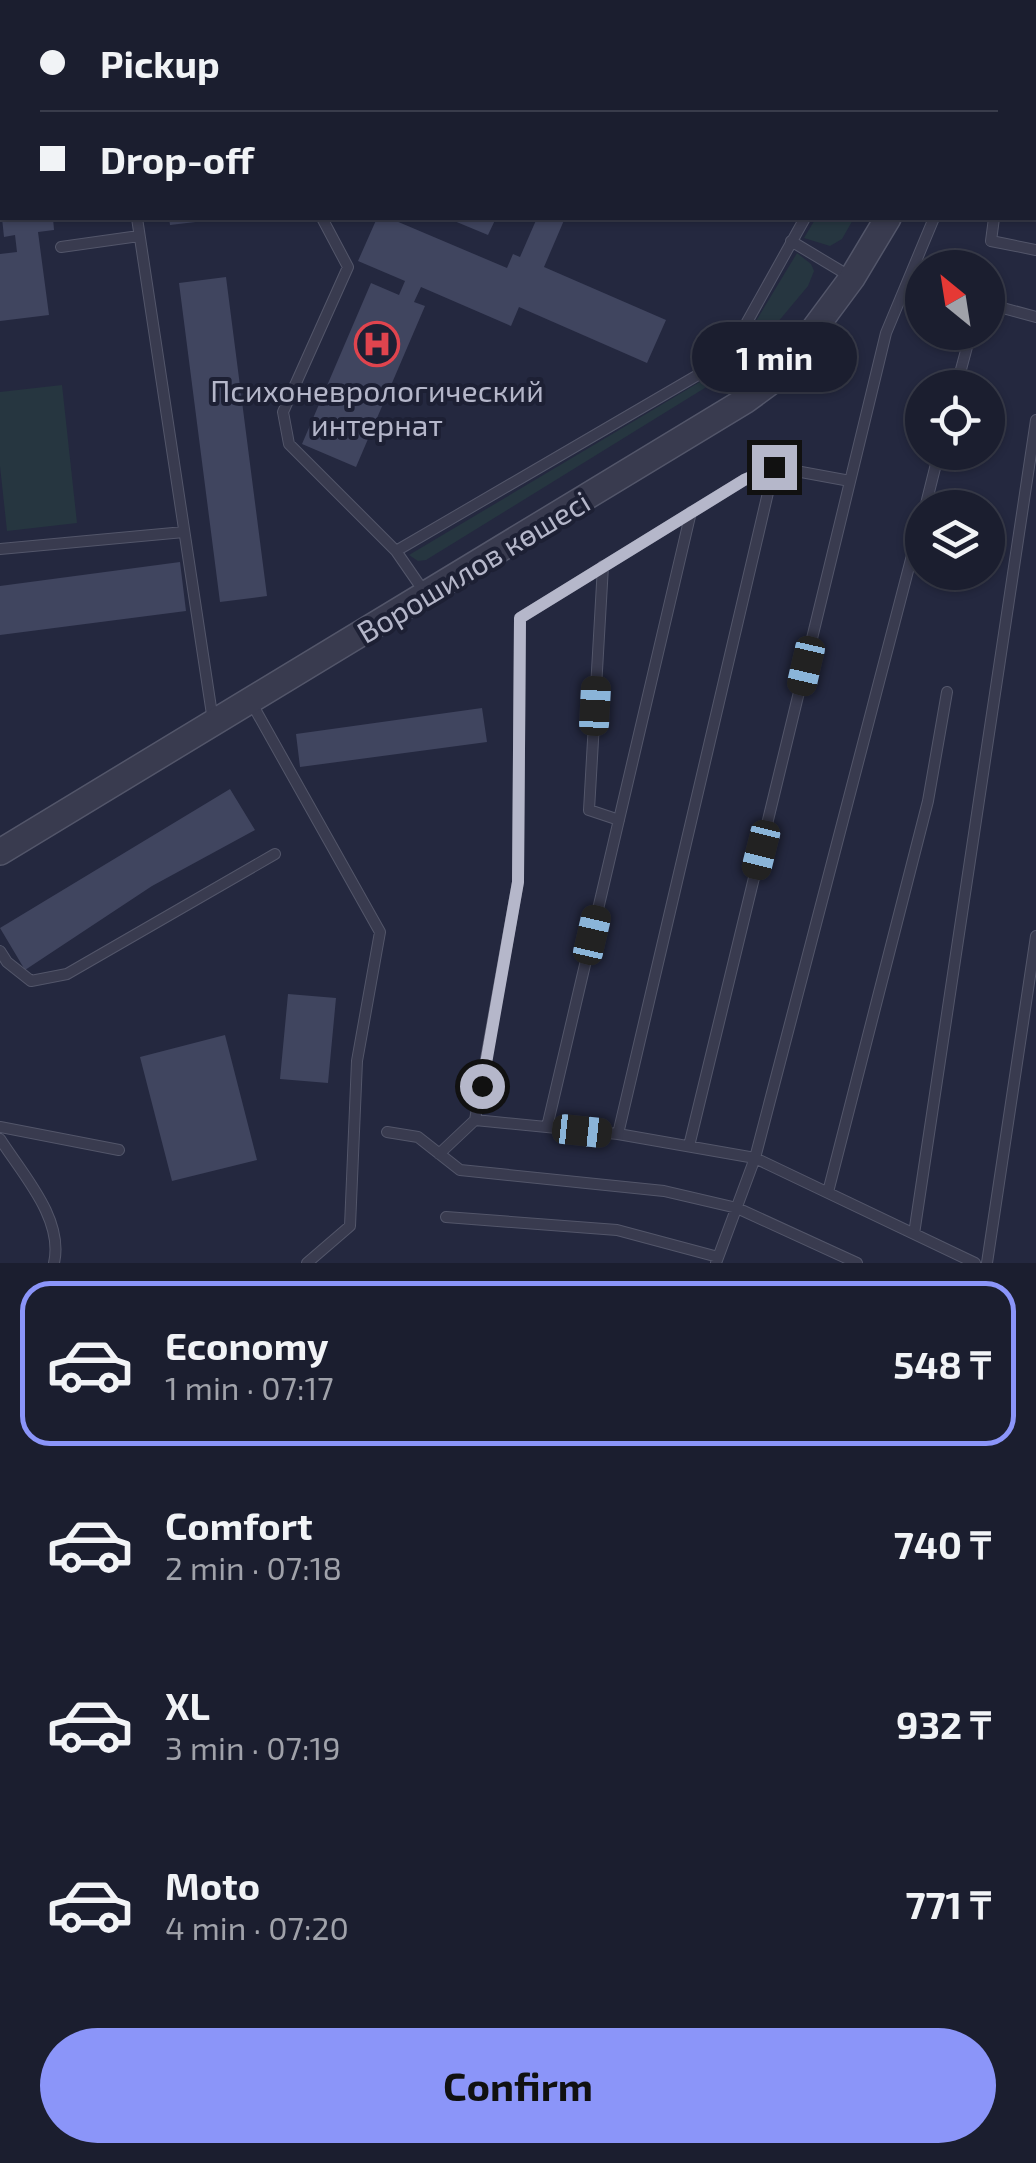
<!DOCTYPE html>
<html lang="en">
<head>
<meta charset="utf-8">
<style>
  :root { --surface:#1b1e2f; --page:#282b3b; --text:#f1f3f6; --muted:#a0a2aa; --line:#393c4b; --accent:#8b95f9 }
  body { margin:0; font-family:"Exo 2",sans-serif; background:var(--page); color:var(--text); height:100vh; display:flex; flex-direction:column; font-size:38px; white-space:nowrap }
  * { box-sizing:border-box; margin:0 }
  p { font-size:32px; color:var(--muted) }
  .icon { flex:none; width:55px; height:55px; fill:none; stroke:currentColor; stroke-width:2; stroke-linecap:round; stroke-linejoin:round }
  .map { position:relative; height:1263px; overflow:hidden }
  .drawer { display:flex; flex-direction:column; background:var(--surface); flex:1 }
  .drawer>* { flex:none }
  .hud { position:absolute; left:0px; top:0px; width:1038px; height:220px; box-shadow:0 2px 8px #0004,0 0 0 2px var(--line); display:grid; align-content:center; height:220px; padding:0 40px; background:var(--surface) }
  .needle { width:65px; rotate:330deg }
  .buttons { position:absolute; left:905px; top:250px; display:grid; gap:20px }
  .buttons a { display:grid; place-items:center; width:100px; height:100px; border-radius:50%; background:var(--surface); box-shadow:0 2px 8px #0004,0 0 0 2px var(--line); font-size:50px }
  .end { position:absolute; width:45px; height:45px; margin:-22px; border:12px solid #b5b7ca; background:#111; box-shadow:0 0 0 5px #111 }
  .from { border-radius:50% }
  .bubble { position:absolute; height:70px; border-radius:35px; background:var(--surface); box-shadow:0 2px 8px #0004,0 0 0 2px var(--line); font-size:32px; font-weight:700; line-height:70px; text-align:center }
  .car { position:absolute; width:30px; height:60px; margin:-30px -15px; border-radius:12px; box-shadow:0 0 8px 2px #0007; background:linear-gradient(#222 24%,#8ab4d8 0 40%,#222 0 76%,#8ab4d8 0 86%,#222 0) }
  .hud b { display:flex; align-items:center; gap:35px; height:95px; font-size:38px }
  .hud b+b { border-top:2px solid var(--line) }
  .hud i { width:25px; height:25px; background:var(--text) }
  ul { padding:18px 0 0; list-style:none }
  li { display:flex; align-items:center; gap:30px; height:165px; margin:0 20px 15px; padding:0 20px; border:5px solid transparent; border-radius:30px }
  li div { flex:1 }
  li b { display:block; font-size:38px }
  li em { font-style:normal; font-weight:700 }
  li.current { border-color:var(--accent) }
  li>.icon { width:90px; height:90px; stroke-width:1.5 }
  .action { display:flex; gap:20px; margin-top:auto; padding:20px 40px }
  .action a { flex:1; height:115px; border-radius:60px; background:var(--accent); color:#111; font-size:40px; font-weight:700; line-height:115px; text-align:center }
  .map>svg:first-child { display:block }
</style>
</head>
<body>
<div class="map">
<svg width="1036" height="1263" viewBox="0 0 1036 1263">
  <rect width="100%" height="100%" fill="#24283f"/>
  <path fill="#263640" d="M 816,218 L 854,218 L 842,239 L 830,246 L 804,238 Z
    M 797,253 L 811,264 L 814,271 L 808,286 L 742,365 L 426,560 L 418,561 L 409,555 L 730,364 Z
    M 62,385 L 77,523 L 7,531 L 0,466 L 0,392 Z"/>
  <path fill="#40455f" d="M 2,218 L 53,218 L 54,230 L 38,232 L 49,315 L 0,321 L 0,254 L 17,252 L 15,235 L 4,237 Z
    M 169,218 L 213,218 L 213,220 L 170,225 Z
    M 377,218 L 389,218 L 507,268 L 513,254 L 520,257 L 537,218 L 565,218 L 544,267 L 666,320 L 647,363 L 519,307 L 511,326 L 421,287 L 414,302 L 425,306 L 356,467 L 302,444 L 371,283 L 399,295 L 405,281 L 358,261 Z
    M 447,218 L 496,218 L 488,235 Z
    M 226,277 L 267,596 L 220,602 L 179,283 Z
    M 180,562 L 186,611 L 0,635 L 0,586 Z
    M 482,708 L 487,742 L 300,767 L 296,734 Z
    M 230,789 L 255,830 L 152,886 L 25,970 L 0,928 Z
    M 288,994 L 336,998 L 328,1083 L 280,1079 Z
    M 225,1035 L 257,1160 L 172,1181 L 140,1057 Z"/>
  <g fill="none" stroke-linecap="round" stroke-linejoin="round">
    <defs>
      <path id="service" d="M 105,0 L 106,2
        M 279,0 L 280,2
        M 852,0 L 852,2
        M 1012,0 L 1018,2
        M 1035,104 L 1036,101
        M 137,218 L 213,721
        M 322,218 L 348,267 L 283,412 L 289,444 L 396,551
        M 994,218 L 991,241 L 1036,250
        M 791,241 L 851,277
        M 61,247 L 139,236
        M 907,283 L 922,287
        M 988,304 L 1036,317
        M 956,388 L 971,332
        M 850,481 L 774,467 L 744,480 L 520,618 L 518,882 L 475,1120 L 618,1134 L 755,1158 L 975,1263
        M 925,508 L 939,452
        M 0,549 L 184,532
        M 603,566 L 589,810 L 619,820
        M 425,593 L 396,551 L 727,358 L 805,218
        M 251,702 L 380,932 L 357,1061 L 350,1226 L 307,1263
        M 0,951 L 7,962 L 31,981 L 67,974 L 275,854
        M 0,1127 L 119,1150
        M 547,1127 L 691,512
        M 387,1132 L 418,1137 L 460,1170 L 664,1191 L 737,1208 L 857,1263
        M 618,1134 L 774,467
        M 0,1139 C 23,1175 64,1219 54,1263
        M 689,1146 L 886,333 L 934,218
        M 439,1154 L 475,1120
        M 828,1192 L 928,801 L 947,692
        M 446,1217 L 617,1230 L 718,1257
        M 914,1234 L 1036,420
        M 716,1263 L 755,1158 L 922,517
        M 987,1263 L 1036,936"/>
      <path id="tertiary" d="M 986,2 L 986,0
        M 0,852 L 746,400 L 780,375 L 852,278 L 888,218"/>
    </defs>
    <use href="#service" stroke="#53566a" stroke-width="12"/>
    <use href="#tertiary" stroke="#53566a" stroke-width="28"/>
    <use href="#service" stroke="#393b4f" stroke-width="10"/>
    <use href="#tertiary" stroke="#393b4f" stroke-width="25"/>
  </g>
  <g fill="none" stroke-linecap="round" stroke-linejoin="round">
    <path stroke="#b5b7ca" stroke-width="12" d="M 482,1086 L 518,882 L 520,618 L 744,480 L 774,467"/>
  </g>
  <defs>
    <symbol id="hospital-ring" viewBox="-11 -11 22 22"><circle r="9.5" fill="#1d2034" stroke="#e0444e" stroke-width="1.5"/><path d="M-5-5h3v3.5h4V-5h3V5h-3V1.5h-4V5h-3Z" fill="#e0444e"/></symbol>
  </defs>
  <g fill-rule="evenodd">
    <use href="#hospital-ring" x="352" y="319" width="50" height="50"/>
  </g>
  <g text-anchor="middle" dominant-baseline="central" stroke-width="8" stroke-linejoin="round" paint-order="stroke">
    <g font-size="30" fill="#b5b7ca" stroke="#1d2034">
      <text x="377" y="390">Психоневрологический<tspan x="377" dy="34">интернат</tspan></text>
    </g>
    <g font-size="30" fill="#b5b7ca" stroke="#1d2034">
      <text transform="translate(473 566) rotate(-31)">Ворошилов көшесі</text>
    </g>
  </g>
</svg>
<div class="buttons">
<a><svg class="needle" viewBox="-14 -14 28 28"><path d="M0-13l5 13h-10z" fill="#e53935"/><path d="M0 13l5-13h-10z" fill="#a0a2aa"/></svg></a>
<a><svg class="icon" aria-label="locate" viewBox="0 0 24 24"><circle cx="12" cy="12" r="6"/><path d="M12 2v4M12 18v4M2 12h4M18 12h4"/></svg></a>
<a><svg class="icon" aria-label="layers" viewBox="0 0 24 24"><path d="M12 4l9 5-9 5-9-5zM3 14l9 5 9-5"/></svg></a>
</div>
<i class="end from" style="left:482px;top:1086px"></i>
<i class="end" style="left:774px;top:467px"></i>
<div class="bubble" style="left:692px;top:322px;width:165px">1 min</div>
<i class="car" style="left:806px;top:666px;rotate:193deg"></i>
<i class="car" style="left:595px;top:706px;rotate:3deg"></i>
<i class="car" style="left:761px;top:850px;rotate:194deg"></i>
<i class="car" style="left:592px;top:935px;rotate:13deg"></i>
<i class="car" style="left:582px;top:1131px;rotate:96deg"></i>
<div class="hud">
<b><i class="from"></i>Pickup</b>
<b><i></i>Drop-off</b>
</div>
</div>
<section class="drawer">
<ul>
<li class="current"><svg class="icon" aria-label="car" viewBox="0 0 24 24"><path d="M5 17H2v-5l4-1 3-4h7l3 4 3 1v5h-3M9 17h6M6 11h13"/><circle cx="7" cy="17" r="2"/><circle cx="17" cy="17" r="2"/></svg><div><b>Economy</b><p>1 min · 07:17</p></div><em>548 ₸</em></li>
<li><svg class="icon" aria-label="car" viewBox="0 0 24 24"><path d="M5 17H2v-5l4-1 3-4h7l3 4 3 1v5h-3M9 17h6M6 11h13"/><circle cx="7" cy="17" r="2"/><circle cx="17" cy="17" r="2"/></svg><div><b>Comfort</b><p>2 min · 07:18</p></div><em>740 ₸</em></li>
<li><svg class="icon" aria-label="car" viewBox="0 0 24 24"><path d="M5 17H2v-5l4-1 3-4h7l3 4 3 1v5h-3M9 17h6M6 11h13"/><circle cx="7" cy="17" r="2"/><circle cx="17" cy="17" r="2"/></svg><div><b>XL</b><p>3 min · 07:19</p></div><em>932 ₸</em></li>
<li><svg class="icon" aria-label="car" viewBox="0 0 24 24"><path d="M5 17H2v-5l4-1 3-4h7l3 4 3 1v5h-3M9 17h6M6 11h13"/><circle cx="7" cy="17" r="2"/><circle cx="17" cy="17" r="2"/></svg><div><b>Moto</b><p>4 min · 07:20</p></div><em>771 ₸</em></li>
</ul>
<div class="action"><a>Confirm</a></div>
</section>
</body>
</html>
